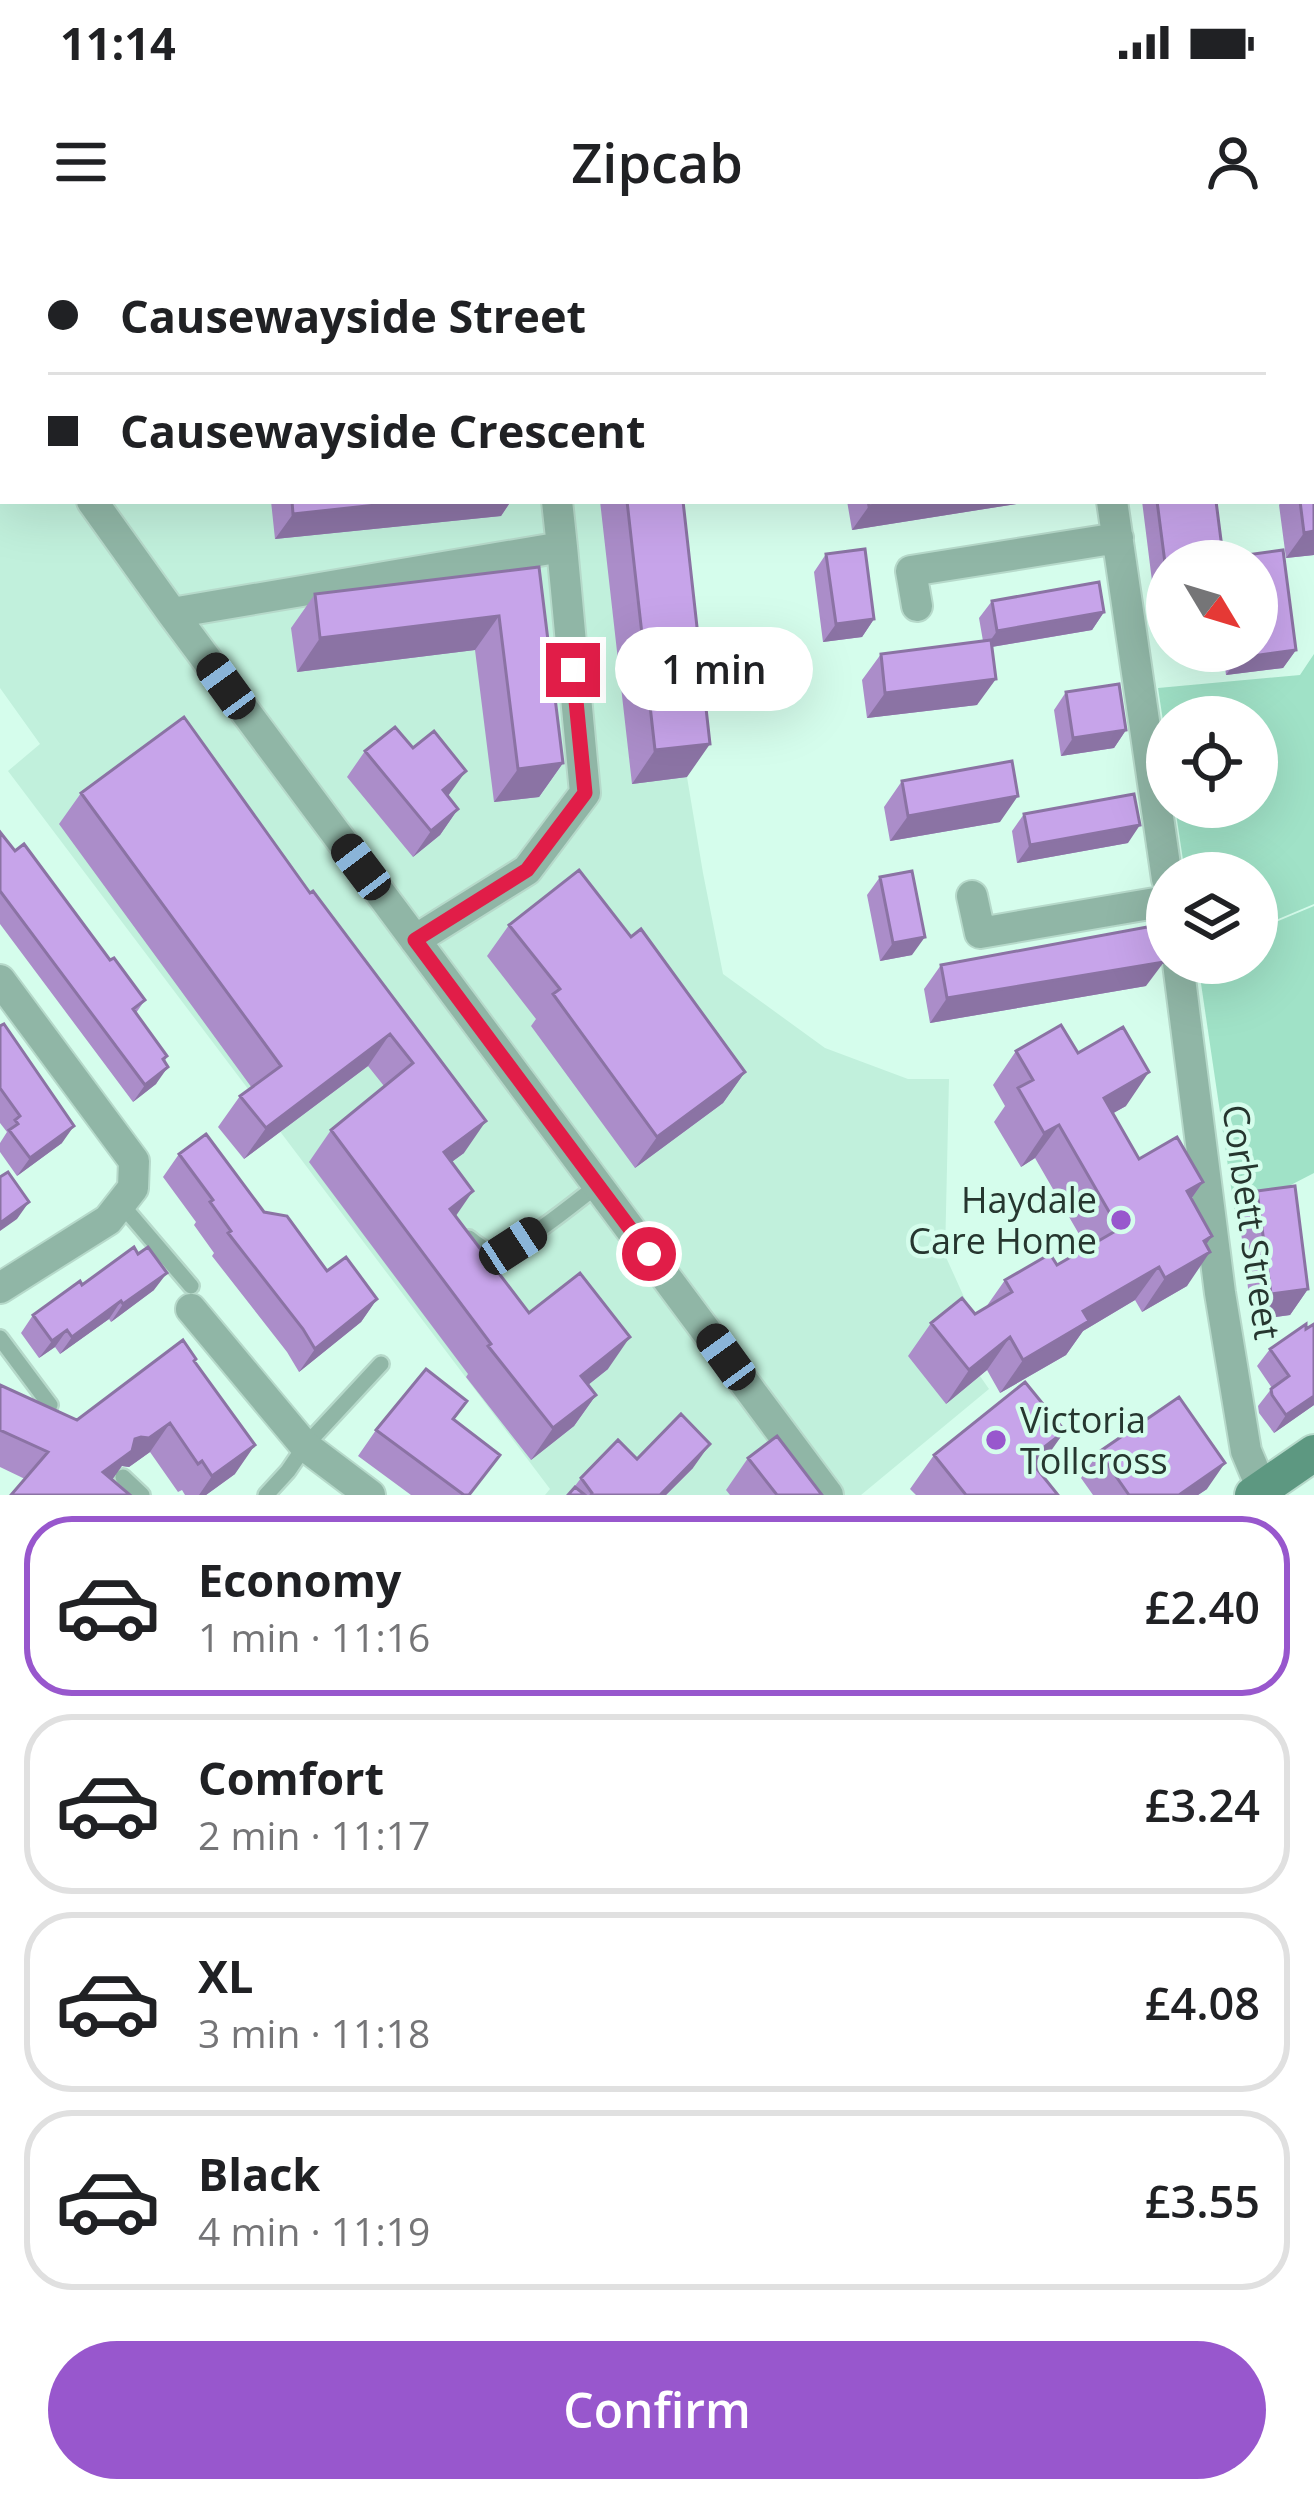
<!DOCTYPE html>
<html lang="en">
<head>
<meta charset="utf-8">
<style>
  :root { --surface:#fff; --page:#f2f2f2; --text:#202124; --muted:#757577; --line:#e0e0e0; --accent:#9857cd }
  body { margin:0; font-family:"Open Sans",sans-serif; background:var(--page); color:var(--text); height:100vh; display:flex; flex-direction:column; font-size:45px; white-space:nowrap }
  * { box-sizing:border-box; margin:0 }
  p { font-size:39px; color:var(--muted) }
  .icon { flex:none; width:66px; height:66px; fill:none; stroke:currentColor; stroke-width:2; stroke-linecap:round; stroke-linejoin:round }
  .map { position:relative; height:1255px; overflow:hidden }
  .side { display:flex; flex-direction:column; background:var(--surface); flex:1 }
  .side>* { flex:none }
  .banner { position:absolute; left:0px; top:0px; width:1314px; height:264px; box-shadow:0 12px 48px #0002; display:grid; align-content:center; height:264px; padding:0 48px; background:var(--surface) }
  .needle { width:78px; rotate:128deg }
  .fabs { position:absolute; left:1146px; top:300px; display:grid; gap:24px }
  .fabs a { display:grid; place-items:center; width:132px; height:132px; border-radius:50%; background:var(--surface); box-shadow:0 12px 48px #0002; font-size:60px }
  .end { position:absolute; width:54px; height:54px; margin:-27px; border:15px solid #e11d48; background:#fff; box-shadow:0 0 0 6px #fff }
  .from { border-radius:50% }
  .bubble { position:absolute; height:84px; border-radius:42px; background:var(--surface); box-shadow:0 12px 48px #0002; font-size:39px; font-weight:600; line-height:84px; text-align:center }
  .car { position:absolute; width:36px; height:72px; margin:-36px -18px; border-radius:15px; box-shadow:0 0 9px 3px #0007; background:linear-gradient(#222 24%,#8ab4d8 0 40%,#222 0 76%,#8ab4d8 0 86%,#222 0) }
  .banner b { display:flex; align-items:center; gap:42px; height:114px; font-size:45px }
  .banner b+b { border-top:3px solid var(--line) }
  .banner i { width:30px; height:30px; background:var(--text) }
  ul { padding:21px 0 0; list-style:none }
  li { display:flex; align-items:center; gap:36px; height:180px; margin:0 24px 18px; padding:0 24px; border:6px solid var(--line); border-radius:48px }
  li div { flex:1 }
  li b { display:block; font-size:45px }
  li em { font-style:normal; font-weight:600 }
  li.current { border-color:var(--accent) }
  li>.icon { width:108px; height:108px; stroke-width:1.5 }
  .cta { display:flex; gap:24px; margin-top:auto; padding:24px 48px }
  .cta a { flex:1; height:138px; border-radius:72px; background:var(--accent); color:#fff; font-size:48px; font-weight:600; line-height:138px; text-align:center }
  .status { display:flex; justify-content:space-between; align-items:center; height:84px; padding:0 60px; background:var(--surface); direction:ltr }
  .status svg { height:33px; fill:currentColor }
  header { display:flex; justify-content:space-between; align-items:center; height:156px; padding:0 48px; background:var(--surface); font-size:54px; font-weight:600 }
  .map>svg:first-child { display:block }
</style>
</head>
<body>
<div class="status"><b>11:14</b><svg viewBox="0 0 49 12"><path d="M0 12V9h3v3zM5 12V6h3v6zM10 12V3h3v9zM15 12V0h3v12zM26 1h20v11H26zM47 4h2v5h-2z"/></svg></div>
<header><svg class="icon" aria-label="menu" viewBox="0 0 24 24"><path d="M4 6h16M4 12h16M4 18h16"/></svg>Zipcab<svg class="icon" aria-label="person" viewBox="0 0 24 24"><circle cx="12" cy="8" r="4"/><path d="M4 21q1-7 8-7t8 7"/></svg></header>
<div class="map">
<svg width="1314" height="1255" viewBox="0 0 1314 1255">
  <rect width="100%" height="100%" fill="#d5fdec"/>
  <path fill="#c1f0dc" d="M 3,110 L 3,261 L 656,261 L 687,537 L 703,633 L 723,734 L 825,808 L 908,839 L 949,839 L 945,1015 L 969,1068 L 945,1086 L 989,1149 L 861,1255 L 545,1255 L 550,1249 L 8,531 L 40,504 L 0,448 L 0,112 Z"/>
  <path fill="#a0e2c7" d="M 1314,414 L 1314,664 L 1257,688 L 1257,633 L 1185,633 L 1175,567 L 1257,567 L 1257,477 L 1167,477 L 1167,507 L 1158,448 L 1300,435 Z
    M 1314,666 L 1314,933 L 1235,974 L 1198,723 L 1257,723 L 1257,690 Z"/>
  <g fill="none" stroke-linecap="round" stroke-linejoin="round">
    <defs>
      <path id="lane" d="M 122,965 L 191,1046
        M 469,998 C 476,1004 486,1012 496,1011 C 518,1011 578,960 598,945
        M 0,1098 L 50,1165
        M 123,1237 L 142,1255
        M 266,1255 L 288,1231 L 305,1206 L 381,1124"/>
      <path id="street" d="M 1075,0 L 1075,3
        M 811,3 L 848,0
        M 0,74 L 3,74
        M 0,132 L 3,137
        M 1311,195 L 1314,194
        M 92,261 L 172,373 L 828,1255
        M 557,261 L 562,307
        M 1112,261 L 1167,639
        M 917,366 L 911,331 L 1118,298
        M 172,373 L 562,307 L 585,553 L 527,630 L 415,700
        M 972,656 L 980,693 L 1167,661
        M 1178,723 L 1220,1053 L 1246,1211 L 1262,1249
        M 0,740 L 134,921 L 133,948 L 108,980 L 0,1048
        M 191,1069 L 305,1206 L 370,1255"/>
      <path id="secondary" d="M 1253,1255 L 1314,1213"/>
    </defs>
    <use href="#lane" stroke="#b6d9ca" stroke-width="20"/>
    <use href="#street" stroke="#b6d9ca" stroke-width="34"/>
    <use href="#secondary" stroke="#b6d9ca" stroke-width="40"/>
    <path stroke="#8faea1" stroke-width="4.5" stroke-dasharray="3 9" stroke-linecap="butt" d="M 1199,3 L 1201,0
      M 1311,42 L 1314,36"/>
    <use href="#lane" stroke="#90b6a6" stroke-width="15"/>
    <use href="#street" stroke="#90b6a6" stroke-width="30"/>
    <use href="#secondary" stroke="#5d9881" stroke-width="36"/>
  </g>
  <path fill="#ab8dc9" d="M 0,0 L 154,0 L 152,3 L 3,3 Z
    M 1218,0 L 1305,0 L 1305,3 L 1219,3 Z
    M 1314,69 L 1314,133 L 1313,134 L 1311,117 L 1311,74 Z
    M 1314,225 L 1314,315 L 1286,318 L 1279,265 L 1282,261 L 1311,261 L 1311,226 Z
    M 271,261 L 511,261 L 501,276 L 275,299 Z
    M 600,261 L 683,261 L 687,537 L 632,544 Z
    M 847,261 L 1035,261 L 852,290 Z
    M 1142,261 L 1216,261 L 1223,316 L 1219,321 L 1167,321 L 1152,341 Z
    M 1283,310 L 1296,410 L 1283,428 L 1226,435 L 1223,411 L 1257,411 L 1257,321 L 1223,321 L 1225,318 Z
    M 826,314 L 874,379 L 862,397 L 823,402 L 814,332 Z
    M 539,327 L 563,523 L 539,557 L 494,562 L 475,410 L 297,432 L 291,388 L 315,354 Z
    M 992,361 L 1104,372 L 1092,390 L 992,407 L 977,465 L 867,478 L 862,440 L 881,414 L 983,401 L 979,378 Z
    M 1066,452 L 1126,490 L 1114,508 L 1061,516 L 1054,470 Z
    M 365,511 L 448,556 L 458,569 L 440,595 L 413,617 L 347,537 Z
    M 902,541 L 1000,582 L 890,601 L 884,567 Z
    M 81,553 L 310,653 L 313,651 L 464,913 L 451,922 L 456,976 L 529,1073 L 608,1129 L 588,1145 L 596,1155 L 574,1186 L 531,1220 L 466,1137 L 468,1134 L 309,922 L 331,890 L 384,846 L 368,826 L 244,919 L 218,887 L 240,856 L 252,848 L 59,584 Z
    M 1024,574 L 1128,603 L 1017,623 L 1012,591 Z
    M 0,592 L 15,611 L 145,760 L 136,773 L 167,816 L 156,844 L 133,862 L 0,684 Z
    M 880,637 L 912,715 L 880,721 L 867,655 Z
    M 509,685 L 631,697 L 745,832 L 723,863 L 635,928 L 531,786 L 536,779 L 487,716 Z
    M 941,725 L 1146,746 L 930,783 L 924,749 Z
    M 0,786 L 62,903 L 17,936 L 0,912 L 0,903 L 7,892 L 0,883 Z
    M 1016,811 L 1078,813 L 1126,866 L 1113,873 L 1139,919 L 1203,942 L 1191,959 L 1206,1005 L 1187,1046 L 1142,1072 L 1135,1060 L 1083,1091 L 1066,1115 L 1000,1153 L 987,1130 L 946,1164 L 908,1116 L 931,1083 L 975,1074 L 986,1067 L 1005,1040 L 1057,1025 L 1087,1008 L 1035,918 L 1021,927 L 994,882 L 1005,866 L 993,845 Z
    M 179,914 L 264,972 L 327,1031 L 377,1059 L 361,1082 L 299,1132 L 287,1112 L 212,1016 L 214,1013 L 194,985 L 196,982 L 163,937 Z
    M 1257,951 L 1308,1049 L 1290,1075 L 1252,1080 L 1239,976 Z
    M 82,1045 L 154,1050 L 111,1082 L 109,1079 L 60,1114 L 55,1107 L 39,1118 L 21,1093 L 33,1075 Z
    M 1314,1084 L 1314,1165 L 1274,1193 L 1259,1173 L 1258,1166 L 1272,1148 L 1257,1126 L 1270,1109 Z
    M 194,1121 L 235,1234 L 206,1255 L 185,1255 L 182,1250 L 178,1252 L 150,1212 L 129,1227 L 122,1226 L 25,1239 L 0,1227 L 0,1145 L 77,1180 Z
    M 467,1161 L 454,1180 L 471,1255 L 411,1255 L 358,1216 L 376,1190 Z
    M 1065,1191 L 1036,1228 L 1058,1255 L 916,1255 L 910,1249 L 934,1215 Z
    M 1099,1212 L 1207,1249 L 1198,1255 L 1093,1255 L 1081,1238 Z
    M 748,1218 L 822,1255 L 730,1255 L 726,1250 Z
    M 637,1219 L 693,1228 L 666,1255 L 568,1255 L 581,1238 Z"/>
  <path fill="#8b73a4" d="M 44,0 L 154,0 L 152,3 L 42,3 Z
    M 413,261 L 511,261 L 501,276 L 275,299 L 293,274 Z
    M 900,261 L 1035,261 L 852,290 L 869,266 Z
    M 1314,291 L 1314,315 L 1286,318 L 1304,293 Z
    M 1223,316 L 1219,321 L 1182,321 Z
    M 1165,323 L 1167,323 L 1167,339 L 1152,341 Z
    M 1104,372 L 1092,390 L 985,408 L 997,391 Z
    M 499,376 L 475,410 L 297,432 L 320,398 Z
    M 874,379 L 862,397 L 823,402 L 836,384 Z
    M 1296,410 L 1283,428 L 1226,435 L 1238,418 Z
    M 996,439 L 977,465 L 867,478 L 885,453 Z
    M 1126,490 L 1114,508 L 1061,516 L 1073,498 Z
    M 710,504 L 687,537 L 632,544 L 655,510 Z
    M 563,523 L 539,557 L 494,562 L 518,529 Z
    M 466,531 L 448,556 L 443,550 Z
    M 1018,556 L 1000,582 L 890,601 L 908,576 Z
    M 458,569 L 440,595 L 413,617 L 431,591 Z
    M 1140,585 L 1128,603 L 1017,623 L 1030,605 Z
    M 925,697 L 912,715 L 880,721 L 893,703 Z
    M 1164,722 L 1146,746 L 930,783 L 947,758 Z
    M 390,794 L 368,826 L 244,919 L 266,888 Z
    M 168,827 L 156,844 L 133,862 L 145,845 Z
    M 745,832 L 723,863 L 635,928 L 657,897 Z
    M 1149,832 L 1126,866 L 1080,892 L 1104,858 Z
    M 486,881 L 464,913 L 422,944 L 444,912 Z
    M 1059,885 L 1035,918 L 1021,927 L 1044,893 Z
    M 74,886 L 62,903 L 17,936 L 30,918 Z
    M 1203,942 L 1179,976 L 1187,951 Z
    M 473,951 L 451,983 L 450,969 Z
    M 29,962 L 17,979 L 0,991 L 0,983 Z
    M 1212,996 L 1195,1021 L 1210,1012 L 1187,1046 L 1142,1072 L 1165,1038 L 1204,1001 Z
    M 1159,1027 L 1135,1060 L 1083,1091 L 1066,1115 L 1000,1153 L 1023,1120 L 1083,1071 Z
    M 167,1033 L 154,1050 L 111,1082 L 123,1064 Z
    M 1308,1049 L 1290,1075 L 1252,1080 L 1271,1054 Z
    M 377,1059 L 361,1082 L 299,1132 L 315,1109 Z
    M 121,1061 L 109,1079 L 60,1114 L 72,1097 Z
    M 67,1090 L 55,1107 L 39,1118 L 52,1101 Z
    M 630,1097 L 608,1129 L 559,1168 L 581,1136 Z
    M 1010,1097 L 987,1130 L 946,1164 L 969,1130 Z
    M 596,1155 L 574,1186 L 531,1220 L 553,1188 Z
    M 1314,1156 L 1314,1165 L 1274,1193 L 1286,1175 Z
    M 170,1183 L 150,1212 L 129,1227 L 122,1226 L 112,1240 L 103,1232 L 135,1199 Z
    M 1065,1191 L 1041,1225 L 1006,1253 L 1029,1219 Z
    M 710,1204 L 693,1228 L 666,1255 L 660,1255 Z
    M 255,1205 L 235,1234 L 206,1255 L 199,1255 L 212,1236 Z
    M 1225,1223 L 1207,1249 L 1198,1255 L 1179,1255 Z"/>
  <path fill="#c7a4ea" stroke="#8b73a4" stroke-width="3" d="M 1026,0 L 1045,0 L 1045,3 L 1007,3 Z
    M 1240,0 L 1305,0 L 1305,3 L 1240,3 Z
    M 1314,225 L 1314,291 L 1304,293 L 1300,261 L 1311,261 L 1311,226 Z
    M 292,261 L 413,261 L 293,274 Z
    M 627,261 L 683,261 L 710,504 L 655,510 Z
    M 868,261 L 900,261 L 869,266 Z
    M 1157,261 L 1216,261 L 1223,316 L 1167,321 L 1165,323 Z
    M 865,309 L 874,379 L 836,384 L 826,314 Z
    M 1283,310 L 1296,410 L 1238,418 L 1237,411 L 1257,411 L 1257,321 L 1226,321 L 1225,318 Z
    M 539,327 L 563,523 L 518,529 L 499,376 L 320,398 L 315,354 Z
    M 1099,342 L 1104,372 L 997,391 L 992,361 Z
    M 991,400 L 996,439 L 885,453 L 881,414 Z
    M 1119,444 L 1126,490 L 1073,498 L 1066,452 Z
    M 184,477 L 310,653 L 313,651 L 486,881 L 444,912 L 473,951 L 450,969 L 529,1073 L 580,1033 L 630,1097 L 581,1136 L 596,1155 L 553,1188 L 488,1106 L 491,1104 L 331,890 L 413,823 L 390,794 L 266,888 L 240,856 L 281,826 L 81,553 Z
    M 395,487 L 413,508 L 434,491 L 466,531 L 443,550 L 458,569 L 431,591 L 365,511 Z
    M 1012,521 L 1018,556 L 908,576 L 902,541 Z
    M 1134,554 L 1140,585 L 1030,605 L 1024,574 Z
    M 0,592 L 15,611 L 24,604 L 110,720 L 114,718 L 145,760 L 133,769 L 167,816 L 163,819 L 168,827 L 145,845 L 0,651 Z
    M 579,630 L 631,697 L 641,689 L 745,832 L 657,897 L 553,754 L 560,749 L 509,685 Z
    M 912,631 L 925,697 L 893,703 L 880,637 Z
    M 1158,685 L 1164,722 L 947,758 L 941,725 Z
    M 4,784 L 74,886 L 30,918 L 9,890 L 18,884 L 15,880 L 20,876 L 0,848 L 0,786 Z
    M 1061,785 L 1078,813 L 1123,787 L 1149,832 L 1104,858 L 1139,919 L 1177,897 L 1203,942 L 1187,951 L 1212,996 L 1204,1001 L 1210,1012 L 1165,1038 L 1159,1027 L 1083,1071 L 1089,1081 L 1023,1120 L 1010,1097 L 969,1130 L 931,1083 L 962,1058 L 975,1074 L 1012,1052 L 1005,1040 L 1050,1014 L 1057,1025 L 1119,989 L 1059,885 L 1044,893 L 1018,848 L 1033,840 L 1016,811 Z
    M 206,894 L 264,972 L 287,976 L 327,1031 L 346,1017 L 377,1059 L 315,1109 L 303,1089 L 228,993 L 231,991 L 210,962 L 213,960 L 179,914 Z
    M 8,932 L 29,962 L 0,983 L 0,937 Z
    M 1295,946 L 1308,1049 L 1271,1054 L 1257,951 Z
    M 134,1007 L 138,1014 L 148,1007 L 167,1033 L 123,1064 L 121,1061 L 72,1097 L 67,1090 L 52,1101 L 33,1075 L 80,1041 L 82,1045 Z
    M 1306,1084 L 1306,1089 L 1314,1084 L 1314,1156 L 1286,1175 L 1272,1155 L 1271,1149 L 1289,1136 L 1270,1109 Z
    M 183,1100 L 196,1119 L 194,1121 L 255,1205 L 212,1236 L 202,1221 L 198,1224 L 170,1183 L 149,1198 L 141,1197 L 135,1199 L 132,1211 L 103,1232 L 130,1255 L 11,1255 L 48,1212 L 0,1190 L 0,1145 L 77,1180 Z
    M 426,1129 L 467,1161 L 453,1179 L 500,1215 L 469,1255 L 464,1255 L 376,1190 Z
    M 1025,1142 L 1065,1191 L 1029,1219 L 1058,1255 L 966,1255 L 934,1215 Z
    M 1179,1157 L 1225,1223 L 1179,1255 L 1129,1255 L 1099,1212 Z
    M 681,1174 L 710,1204 L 660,1255 L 591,1255 L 592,1253 L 581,1238 L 618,1200 L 637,1219 Z
    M 777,1196 L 822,1255 L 777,1255 L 748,1218 Z
    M 575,1247 L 585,1255 L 568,1255 Z"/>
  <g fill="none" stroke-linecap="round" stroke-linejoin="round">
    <path stroke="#e11d48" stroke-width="15" d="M 573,430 L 585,553 L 527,630 L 415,700 L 649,1014"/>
  </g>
  <g fill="#9857cd" stroke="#d5fdec" stroke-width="4.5">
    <circle cx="1121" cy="980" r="12"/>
    <circle cx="996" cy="1200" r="12"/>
  </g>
  <g text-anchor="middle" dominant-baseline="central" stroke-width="9" stroke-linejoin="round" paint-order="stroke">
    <g font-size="36" fill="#26362f" stroke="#d5fdec" text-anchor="end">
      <text x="1097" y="959">Haydale<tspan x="1097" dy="41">Care Home</tspan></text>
      <text x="1020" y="1179" text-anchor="start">Victoria<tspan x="1020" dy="41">Tollcross</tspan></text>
    </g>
    <g font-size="36" fill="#26362f" stroke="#d5fdec">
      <text transform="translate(1252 982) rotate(82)">Corbett Street</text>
    </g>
  </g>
</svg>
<div class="fabs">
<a><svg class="needle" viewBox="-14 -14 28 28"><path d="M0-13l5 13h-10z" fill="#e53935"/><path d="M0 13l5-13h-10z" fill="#757577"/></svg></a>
<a><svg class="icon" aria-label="locate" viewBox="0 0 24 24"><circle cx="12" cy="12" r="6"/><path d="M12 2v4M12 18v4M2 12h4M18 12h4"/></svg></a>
<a><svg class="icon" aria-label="layers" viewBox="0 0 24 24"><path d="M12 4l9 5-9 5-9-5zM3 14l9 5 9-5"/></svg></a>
</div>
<i class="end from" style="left:649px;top:1014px"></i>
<i class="end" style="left:573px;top:430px"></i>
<div class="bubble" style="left:615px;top:387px;width:198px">1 min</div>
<i class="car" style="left:226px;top:446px;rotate:324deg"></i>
<i class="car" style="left:361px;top:627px;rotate:323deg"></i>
<i class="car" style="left:513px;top:1006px;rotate:57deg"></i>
<i class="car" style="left:726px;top:1117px;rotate:324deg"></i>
<div class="banner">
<b><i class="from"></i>Causewayside Street</b>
<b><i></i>Causewayside Crescent</b>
</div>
</div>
<section class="side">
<ul>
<li class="current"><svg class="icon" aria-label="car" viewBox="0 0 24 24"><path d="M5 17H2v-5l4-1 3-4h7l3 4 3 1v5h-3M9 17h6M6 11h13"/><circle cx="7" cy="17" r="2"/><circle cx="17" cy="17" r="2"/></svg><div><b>Economy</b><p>1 min · 11:16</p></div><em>£2.40</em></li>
<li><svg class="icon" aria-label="car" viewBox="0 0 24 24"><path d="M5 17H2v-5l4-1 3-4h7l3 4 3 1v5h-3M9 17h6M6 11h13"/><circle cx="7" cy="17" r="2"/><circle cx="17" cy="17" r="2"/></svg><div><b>Comfort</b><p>2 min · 11:17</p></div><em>£3.24</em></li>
<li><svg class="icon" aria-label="car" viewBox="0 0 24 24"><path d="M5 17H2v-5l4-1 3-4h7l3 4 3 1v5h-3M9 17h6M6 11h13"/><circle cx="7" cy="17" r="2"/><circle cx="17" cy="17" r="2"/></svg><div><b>XL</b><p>3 min · 11:18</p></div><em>£4.08</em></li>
<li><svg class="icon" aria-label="car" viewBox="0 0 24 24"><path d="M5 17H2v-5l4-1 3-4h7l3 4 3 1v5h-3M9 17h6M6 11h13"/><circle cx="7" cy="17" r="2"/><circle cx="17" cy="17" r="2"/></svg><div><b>Black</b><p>4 min · 11:19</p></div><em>£3.55</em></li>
</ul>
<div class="cta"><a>Confirm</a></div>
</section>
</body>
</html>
